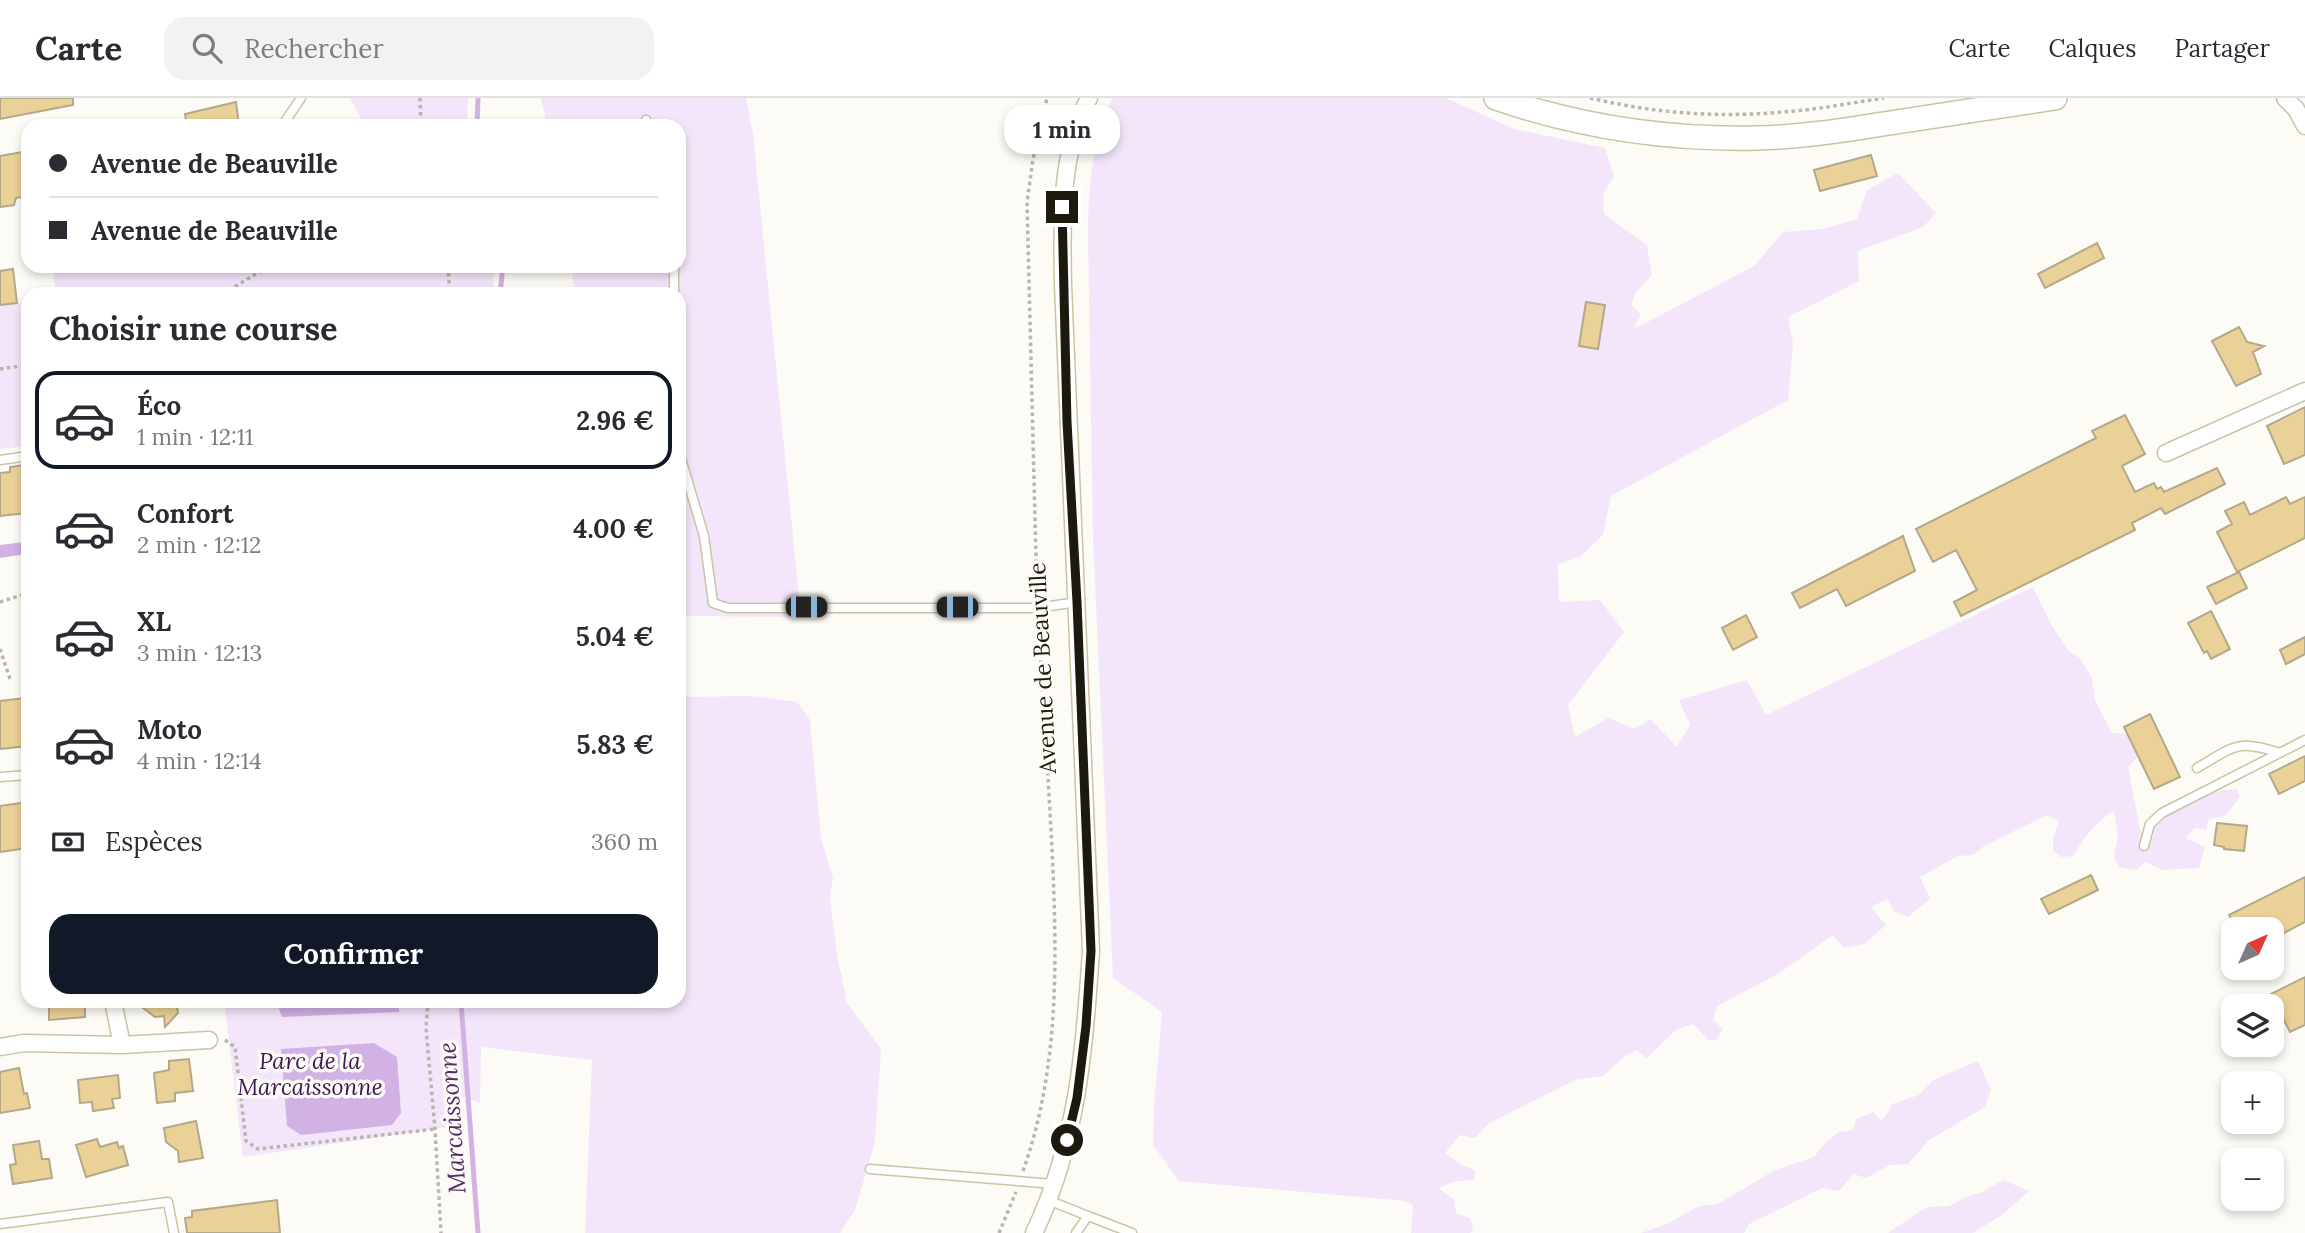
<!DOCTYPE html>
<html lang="fr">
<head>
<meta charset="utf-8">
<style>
  :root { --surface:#fff; --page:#f2f2f3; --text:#2b2b33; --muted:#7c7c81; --line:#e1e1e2; --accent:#111827 }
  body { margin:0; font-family:Lora,serif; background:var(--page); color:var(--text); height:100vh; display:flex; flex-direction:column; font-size:26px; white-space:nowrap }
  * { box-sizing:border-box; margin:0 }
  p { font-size:23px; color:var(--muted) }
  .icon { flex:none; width:38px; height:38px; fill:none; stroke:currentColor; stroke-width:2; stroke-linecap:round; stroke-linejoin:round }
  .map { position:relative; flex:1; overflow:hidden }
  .panel { position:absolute; left:21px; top:189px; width:665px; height:721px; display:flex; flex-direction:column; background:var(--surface); border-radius:21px; box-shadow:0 4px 10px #0003 }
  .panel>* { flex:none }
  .hud { position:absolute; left:21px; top:21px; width:665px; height:154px; border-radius:21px; box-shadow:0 4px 10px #0003; display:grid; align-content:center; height:154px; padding:0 28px; background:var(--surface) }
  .needle { width:46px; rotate:45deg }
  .fabs { position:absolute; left:2221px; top:819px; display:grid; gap:14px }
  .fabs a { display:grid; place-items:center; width:63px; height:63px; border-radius:14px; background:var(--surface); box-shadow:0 4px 10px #0003; font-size:35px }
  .end { position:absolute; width:32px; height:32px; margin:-16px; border:9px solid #1d190e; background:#fff; box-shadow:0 0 0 4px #fff }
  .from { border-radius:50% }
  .bubble { position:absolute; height:49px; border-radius:21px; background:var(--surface); box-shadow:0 4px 10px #0003; font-size:23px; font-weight:700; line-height:49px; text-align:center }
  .car { position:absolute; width:21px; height:42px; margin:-21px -10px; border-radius:9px; box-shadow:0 0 5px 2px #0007; background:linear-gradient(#222 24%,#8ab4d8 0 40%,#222 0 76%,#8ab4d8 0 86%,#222 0) }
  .hud b { display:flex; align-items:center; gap:24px; height:66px; font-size:26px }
  .hud b+b { border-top:2px solid var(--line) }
  .hud i { width:18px; height:18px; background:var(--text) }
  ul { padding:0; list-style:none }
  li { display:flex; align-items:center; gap:21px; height:98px; margin:0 14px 10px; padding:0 14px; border:4px solid transparent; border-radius:21px }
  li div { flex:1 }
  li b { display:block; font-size:26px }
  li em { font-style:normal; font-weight:700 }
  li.selected { border-color:var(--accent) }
  li>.icon { width:63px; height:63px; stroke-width:1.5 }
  h2 { padding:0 28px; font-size:32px; line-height:84px }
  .pay { display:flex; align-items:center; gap:18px; height:77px; padding:0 28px; font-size:26px }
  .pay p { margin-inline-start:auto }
  .action { display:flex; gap:14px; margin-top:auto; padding:14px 28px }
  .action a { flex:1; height:80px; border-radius:21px; background:var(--accent); color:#fff; font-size:28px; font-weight:700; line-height:80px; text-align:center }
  header { display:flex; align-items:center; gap:42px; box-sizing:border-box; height:98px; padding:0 35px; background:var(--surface); border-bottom:2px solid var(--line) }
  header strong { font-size:33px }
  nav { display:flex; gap:38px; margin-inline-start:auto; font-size:24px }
  .search { width:490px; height:63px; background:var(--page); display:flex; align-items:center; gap:18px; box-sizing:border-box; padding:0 24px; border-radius:21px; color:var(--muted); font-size:26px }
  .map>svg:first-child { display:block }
</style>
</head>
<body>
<header>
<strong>Carte</strong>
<div class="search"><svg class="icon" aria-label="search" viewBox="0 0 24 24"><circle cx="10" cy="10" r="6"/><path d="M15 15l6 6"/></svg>Rechercher</div>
<nav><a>Carte</a><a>Calques</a><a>Partager</a></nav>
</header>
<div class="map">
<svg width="2305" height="1135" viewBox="0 0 2305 1135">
  <rect width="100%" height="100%" fill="#fdfbf5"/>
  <path fill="#f3e6fb" d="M 350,0 L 468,0 L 467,28 L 365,28 Z
    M 541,0 L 746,0 L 753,36 L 801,519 L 679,518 L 679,196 L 575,196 L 571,168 L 679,168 L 679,28 L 547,28 Z
    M 1112,0 L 1446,0 L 1514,31 L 1605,50 L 1614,78 L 1603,96 L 1604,116 L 1647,147 L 1652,177 L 1636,194 L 1631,207 L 1641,216 L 1634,231 L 1754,168 L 1783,134 L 1823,131 L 1857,121 L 1867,92 L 1898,75 L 1936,115 L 1923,129 L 1858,153 L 1859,183 L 1788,219 L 1793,246 L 1788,302 L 1611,398 L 1603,437 L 1580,459 L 1558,466 L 1559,504 L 1600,502 L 1624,534 L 1568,607 L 1575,639 L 1608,620 L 1635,631 L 1650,621 L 1677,649 L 1690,627 L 1679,602 L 1747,582 L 1766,617 L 2033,489 L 2052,528 L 2069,553 L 2080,560 L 2092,580 L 2095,602 L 2112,635 L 2131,636 L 2140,657 L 2128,669 L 2140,731 L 2145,740 L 2154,739 L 2150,723 C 2178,707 2204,693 2237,691 L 2240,699 L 2225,718 L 2209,721 L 2206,731 L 2195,730 L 2186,740 L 2205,749 L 2199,770 L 2162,772 L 2145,764 L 2136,772 L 2118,769 L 2114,758 L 2118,737 L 2114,713 C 2095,724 2084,740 2073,758 L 2061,759 L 2053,753 L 2053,740 L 2059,723 L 2047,717 L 1984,748 L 1973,757 L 1958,758 L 1920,779 L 1930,801 L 1908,819 L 1895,814 L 1887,801 L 1871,809 L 1886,827 L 1864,846 L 1844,850 L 1833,837 L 1778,876 L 1717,908 L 1713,922 L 1723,931 L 1716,942 L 1708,942 L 1693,926 L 1676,932 L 1647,960 L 1637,952 L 1625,958 L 1603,978 L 1575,982 L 1488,1026 L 1475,1040 L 1460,1037 L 1445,1055 L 1462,1067 L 1475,1072 L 1475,1081 L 1453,1084 L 1438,1090 L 1454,1101 L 1456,1115 L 1471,1121 L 1473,1132 L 1470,1135 L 1411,1135 L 1413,1107 L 1405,1103 L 1179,1083 L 1153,1047 L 1154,1006 L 1162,914 L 1113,880 L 1093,441 L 1088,140 C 1088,92 1092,44 1112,0 Z
    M 52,168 L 494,168 L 493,196 L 56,196 Z
    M 28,204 L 28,348 L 0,351 L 0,208 Z
    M 752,598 L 797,604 L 810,622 L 821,740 L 833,780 L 830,800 L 837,856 L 847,905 L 881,951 L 875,1044 L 855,1112 L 840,1135 L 585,1135 L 592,962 L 481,949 L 480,1005 L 457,997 L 457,1028 L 243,1059 L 224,903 L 679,903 L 679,599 Z
    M 1978,963 L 1991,992 L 1985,1009 L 1929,1042 L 1908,1066 L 1890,1067 L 1866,1080 L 1854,1076 L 1839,1093 L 1822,1090 L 1749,1126 L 1744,1135 L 1641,1135 L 1667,1126 L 1699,1108 L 1718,1106 L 1775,1072 L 1814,1059 L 1825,1045 L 1839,1034 L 1853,1032 L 1856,1021 L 1873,1014 L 1881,1022 L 1886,1018 L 1892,1006 L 1919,997 L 1933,982 Z
    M 2003,1082 L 2029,1093 L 2002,1117 L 1973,1135 L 1888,1135 L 1927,1109 L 1949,1108 L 1966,1099 L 1982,1094 Z"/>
  <path fill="#d2b1e5" d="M 24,444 L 26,456 L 0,460 L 0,447 Z
    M 276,903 L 399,903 L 399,914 L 282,919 Z
    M 374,945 L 397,959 L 401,1015 L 392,1027 L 301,1037 L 287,1028 L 281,951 Z"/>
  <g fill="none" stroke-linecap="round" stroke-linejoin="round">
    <path stroke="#d2b1e5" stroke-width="5" d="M 477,28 L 478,0
      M 500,196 L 503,168
      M 461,903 L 478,1135"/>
  </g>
  <path fill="#ead197" stroke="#b4a88b" stroke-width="2" d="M 0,0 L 73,0 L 73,7 L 0,21 Z
    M 236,4 L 239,28 L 187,28 L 185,16 Z
    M 28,53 L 28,98 L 16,100 L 14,107 L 0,109 L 0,58 Z
    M 1871,57 L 1877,78 L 1820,93 L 1814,72 Z
    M 2097,145 L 2104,160 L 2045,190 L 2038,176 Z
    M 13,171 L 17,205 L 0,207 L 0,173 Z
    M 1586,204 L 1605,207 L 1598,251 L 1579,248 Z
    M 2239,229 L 2247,244 L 2264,248 L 2253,254 L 2261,276 L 2236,288 L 2212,243 Z
    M 2305,309 L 2305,357 L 2284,366 L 2267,328 Z
    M 2125,317 L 2145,356 L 2122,368 L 2135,394 L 2154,385 L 2157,391 L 2161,389 L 2164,394 L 2217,370 L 2225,386 L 2165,416 L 2161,410 L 2132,425 L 2135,432 L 1961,518 L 1954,504 L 1977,492 L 1956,452 L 1933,464 L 1916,431 L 2096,340 L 2092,333 Z
    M 24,367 L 26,379 L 28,379 L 26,415 L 0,418 L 0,375 L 10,374 L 10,369 Z
    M 2286,399 L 2290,406 L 2305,399 L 2305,440 L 2237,474 L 2217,434 L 2232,426 L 2225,413 L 2244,404 L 2250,417 Z
    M 1903,438 L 1915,473 L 1846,508 L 1837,491 L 1800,510 L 1792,495 Z
    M 2239,474 L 2247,490 L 2216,506 L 2207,489 Z
    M 2211,513 L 2230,551 L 2211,561 L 2207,553 L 2204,555 L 2188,525 Z
    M 1746,517 L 1757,539 L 1733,552 L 1722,530 Z
    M 2305,539 L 2305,556 L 2286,566 L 2280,552 Z
    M 24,600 L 25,613 L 28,612 L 28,648 L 0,651 L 0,603 Z
    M 2150,616 L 2180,679 L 2154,691 L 2124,629 Z
    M 2305,658 L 2305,683 L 2279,696 L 2269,676 Z
    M 28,704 L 28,750 L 0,754 L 0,708 Z
    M 2217,725 L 2247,728 L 2244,753 L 2224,751 L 2224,749 L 2214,747 Z
    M 2091,777 L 2098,792 L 2049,816 L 2041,801 Z
    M 2305,779 L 2305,824 L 2272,841 L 2272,831 L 2236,831 L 2229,817 Z
    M 2305,879 L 2305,927 L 2290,934 L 2271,896 Z
    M 49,903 L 85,903 L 85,919 L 49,922 Z
    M 134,903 L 176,903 L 178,915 L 165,929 L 164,918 L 155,919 Z
    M 189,961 L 193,993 L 175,995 L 175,1003 L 157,1005 L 154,975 L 169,972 L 169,963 Z
    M 19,970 L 24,996 L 27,995 L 30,1010 L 0,1015 L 0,974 Z
    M 118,977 L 120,1000 L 112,1001 L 114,1010 L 93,1013 L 92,1004 L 80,1005 L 78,982 Z
    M 196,1023 L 203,1060 L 179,1064 L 178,1053 L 166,1044 L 164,1030 Z
    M 97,1041 L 100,1049 L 117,1044 L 119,1050 L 123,1048 L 128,1067 L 86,1079 L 76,1047 Z
    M 39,1043 L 42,1061 L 49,1061 L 52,1080 L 13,1086 L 10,1067 L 16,1066 L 13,1047 Z
    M 277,1102 L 280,1135 L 187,1135 L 185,1120 L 192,1119 L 192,1113 Z"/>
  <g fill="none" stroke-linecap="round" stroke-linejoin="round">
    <defs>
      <path id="lane" d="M 282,28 L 301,0
        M 645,28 L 646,22
        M 674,168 L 674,196
        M 679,354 L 704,438 L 713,505 L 728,510 L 1037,510 L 1077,504
        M 0,362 L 28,358
        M 2197,670 C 2235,648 2236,641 2280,655
        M 0,679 L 28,677
        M 2144,748 L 2150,726 L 2162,715 L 2305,642
        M 870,1071 L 1054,1086
        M 1048,1102 L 1088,1118 L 1076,1135
        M 1088,1118 L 1132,1135
        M 0,1126 L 168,1104 L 174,1135"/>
      <path id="street" d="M 2285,0 L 2296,11 L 2305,28
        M 2166,355 L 2305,293
        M 113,903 L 122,947
        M 0,949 L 24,945 L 122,947 L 209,942
        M 1034,1135 C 1078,1043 1084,952 1091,853 L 1063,187 C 1062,125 1059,57 1089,0"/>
      <path id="secondary" d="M 1496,0 C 1580,29 1669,42 1758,40 C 1805,39 1851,31 1896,24 C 1949,16 2002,8 2055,0"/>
    </defs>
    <use href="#lane" stroke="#cec2a5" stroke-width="11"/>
    <use href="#street" stroke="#cec2a5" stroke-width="19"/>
    <use href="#secondary" stroke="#cec2a5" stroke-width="26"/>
    <path stroke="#b8b6ae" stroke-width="3.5" stroke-dasharray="3.5 3.5" stroke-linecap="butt" d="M 420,0 L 421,28
      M 1590,0 C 1654,15 1716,20 1782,14 C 1816,12 1850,5 1884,0
      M 448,168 L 450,196
      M 223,196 L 254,177 L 274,168
      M 0,271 L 28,267
      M 1037,500 L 1027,104 L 1033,61 L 1047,0
      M 0,504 L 28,495
      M 0,551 L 10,581
      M 428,903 L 426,930 L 435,1031 L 441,1135
      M 225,942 L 235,949 L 246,1043 L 258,1051 L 435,1031
      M 1023,1073 C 1060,969 1057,859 1052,751 C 1048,674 1043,598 1038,521
      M 999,1135 L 1016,1094"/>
    <use href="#lane" stroke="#fff" stroke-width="8"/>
    <use href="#street" stroke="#fff" stroke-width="16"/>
    <use href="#secondary" stroke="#fff" stroke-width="23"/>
  </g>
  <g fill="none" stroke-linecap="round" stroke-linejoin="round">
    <path stroke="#1d190e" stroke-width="9" d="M 1062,109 L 1067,324 L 1077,504 L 1091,853 L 1086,928 L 1077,1000 L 1067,1042"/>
  </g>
  <g text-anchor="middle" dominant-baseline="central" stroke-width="7" stroke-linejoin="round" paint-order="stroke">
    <g font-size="23" fill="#1d190e" stroke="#fdfbf5">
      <text transform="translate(1042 570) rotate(-93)">Avenue de Beauville</text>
    </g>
    <g font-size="23" font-style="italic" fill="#3f1653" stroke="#fdfbf5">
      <text x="310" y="962">Parc de la<tspan x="310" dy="26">Marcaissonne</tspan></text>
    </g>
    <g font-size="24" font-style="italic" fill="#552c69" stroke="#fdfbf5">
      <text transform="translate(452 1020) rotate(-94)">Marcaissonne</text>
    </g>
  </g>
</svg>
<div class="fabs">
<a><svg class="needle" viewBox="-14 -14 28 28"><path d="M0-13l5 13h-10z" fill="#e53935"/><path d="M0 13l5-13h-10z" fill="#7c7c81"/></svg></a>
<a><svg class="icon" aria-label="layers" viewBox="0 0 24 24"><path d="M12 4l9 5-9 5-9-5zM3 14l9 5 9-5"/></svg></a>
<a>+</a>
<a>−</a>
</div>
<i class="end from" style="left:1067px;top:1042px"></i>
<i class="end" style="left:1062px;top:109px"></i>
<div class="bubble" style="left:1004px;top:7px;width:116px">1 min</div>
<i class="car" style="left:806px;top:509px;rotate:90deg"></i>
<i class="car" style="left:957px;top:509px;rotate:270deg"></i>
<div class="hud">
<b><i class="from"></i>Avenue de Beauville</b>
<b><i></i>Avenue de Beauville</b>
</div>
<section class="panel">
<h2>Choisir une course</h2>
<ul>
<li class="selected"><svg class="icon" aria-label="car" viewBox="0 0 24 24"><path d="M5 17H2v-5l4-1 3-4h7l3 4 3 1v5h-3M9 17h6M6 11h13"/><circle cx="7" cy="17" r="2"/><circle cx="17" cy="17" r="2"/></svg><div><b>Éco</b><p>1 min · 12:11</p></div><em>2.96 €</em></li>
<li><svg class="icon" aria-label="car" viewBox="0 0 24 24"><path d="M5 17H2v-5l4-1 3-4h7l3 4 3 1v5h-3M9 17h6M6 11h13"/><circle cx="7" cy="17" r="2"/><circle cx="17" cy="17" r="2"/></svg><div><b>Confort</b><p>2 min · 12:12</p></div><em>4.00 €</em></li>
<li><svg class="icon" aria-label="car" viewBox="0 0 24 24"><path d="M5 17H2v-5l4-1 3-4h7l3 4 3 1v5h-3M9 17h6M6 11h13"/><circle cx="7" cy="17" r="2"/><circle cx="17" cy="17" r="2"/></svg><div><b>XL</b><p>3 min · 12:13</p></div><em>5.04 €</em></li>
<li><svg class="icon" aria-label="car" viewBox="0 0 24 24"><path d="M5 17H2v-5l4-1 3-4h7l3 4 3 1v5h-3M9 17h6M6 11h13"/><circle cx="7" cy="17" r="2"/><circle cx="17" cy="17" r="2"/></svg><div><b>Moto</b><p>4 min · 12:14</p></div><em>5.83 €</em></li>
</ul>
<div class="pay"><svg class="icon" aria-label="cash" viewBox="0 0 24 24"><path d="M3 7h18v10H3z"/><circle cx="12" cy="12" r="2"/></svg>Espèces<p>360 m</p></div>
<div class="action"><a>Confirmer</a></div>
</section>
</div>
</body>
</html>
